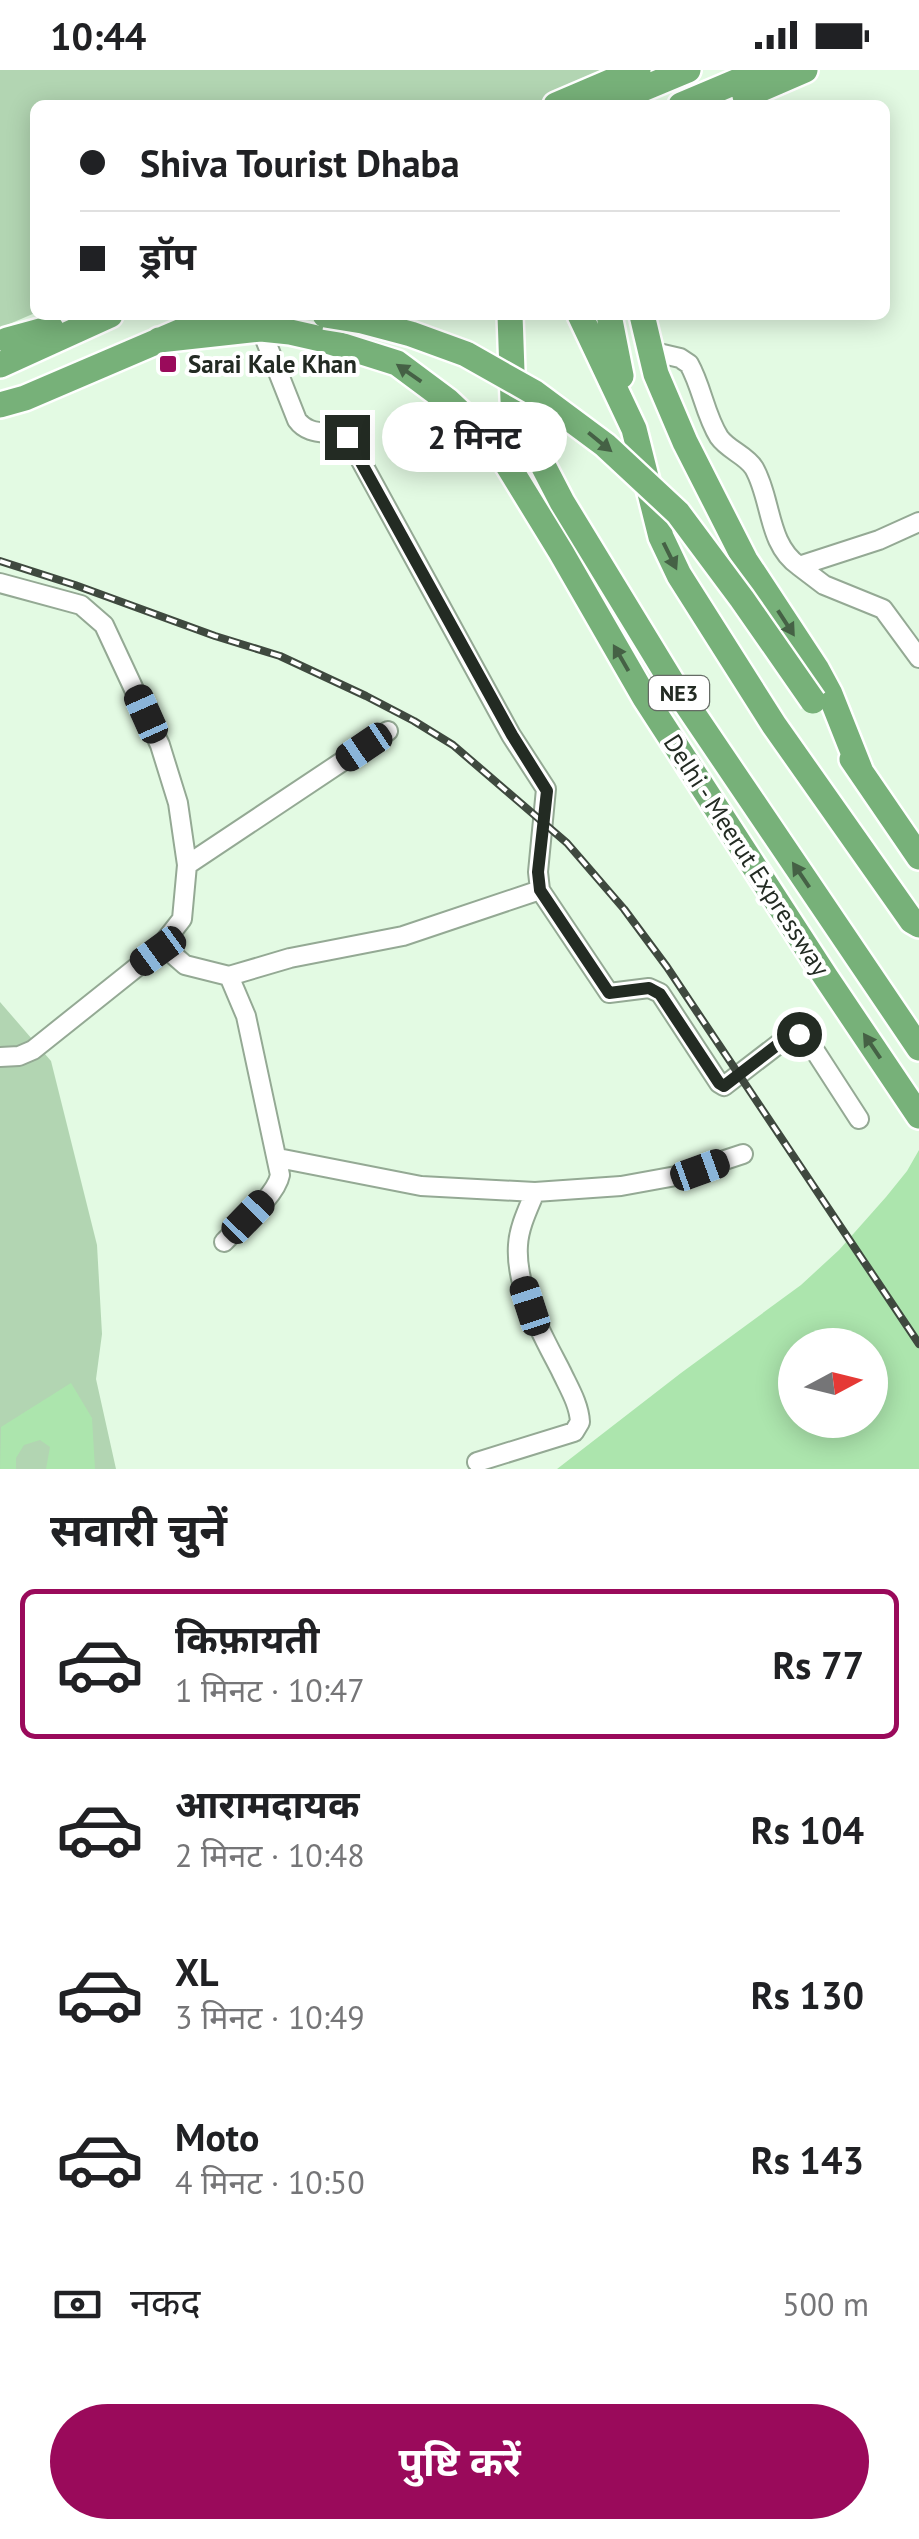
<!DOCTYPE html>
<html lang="hi">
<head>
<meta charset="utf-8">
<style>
  :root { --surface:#fff; --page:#f2f2f2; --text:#202124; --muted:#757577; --line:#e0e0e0; --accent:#9a0a5b }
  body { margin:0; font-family:"PT Sans","Noto Sans Devanagari",sans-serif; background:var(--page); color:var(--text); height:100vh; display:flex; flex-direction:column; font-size:38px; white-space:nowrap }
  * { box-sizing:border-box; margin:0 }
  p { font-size:32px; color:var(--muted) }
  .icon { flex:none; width:55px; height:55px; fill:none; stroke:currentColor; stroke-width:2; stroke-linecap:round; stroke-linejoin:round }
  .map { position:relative; height:1399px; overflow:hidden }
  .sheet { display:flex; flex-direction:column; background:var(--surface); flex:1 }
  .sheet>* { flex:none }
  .hud { position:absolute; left:30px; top:30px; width:860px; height:220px; border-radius:15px; box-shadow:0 5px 25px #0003; display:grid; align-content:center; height:220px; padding:0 50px; background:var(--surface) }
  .needle { width:65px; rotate:83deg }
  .controls { position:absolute; left:778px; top:1258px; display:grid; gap:20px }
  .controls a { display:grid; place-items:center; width:110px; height:110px; border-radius:50%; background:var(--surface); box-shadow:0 5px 25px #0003; font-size:50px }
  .end { position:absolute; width:45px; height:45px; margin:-22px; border:12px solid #232b23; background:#fff; box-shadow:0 0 0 5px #fff }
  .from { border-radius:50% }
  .bubble { position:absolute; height:70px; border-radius:35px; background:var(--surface); box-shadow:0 5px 25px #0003; font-size:32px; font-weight:700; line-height:70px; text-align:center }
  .car { position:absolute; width:30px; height:60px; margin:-30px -15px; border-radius:12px; box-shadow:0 0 8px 2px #0007; background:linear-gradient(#222 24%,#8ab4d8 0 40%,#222 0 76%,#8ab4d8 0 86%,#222 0) }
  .hud b { display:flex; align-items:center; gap:35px; height:95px; font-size:38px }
  .hud b+b { border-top:2px solid var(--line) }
  .hud i { width:25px; height:25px; background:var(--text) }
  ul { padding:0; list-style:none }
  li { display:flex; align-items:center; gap:30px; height:150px; margin:0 20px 15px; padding:0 30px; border:5px solid transparent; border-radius:15px }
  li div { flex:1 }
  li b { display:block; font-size:38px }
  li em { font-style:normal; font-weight:700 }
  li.active { border-color:var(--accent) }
  li>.icon { width:90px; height:90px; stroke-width:1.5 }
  h2 { padding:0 50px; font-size:45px; line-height:120px }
  .pay { display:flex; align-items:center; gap:25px; height:110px; padding:0 50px; font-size:38px }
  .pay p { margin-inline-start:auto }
  .action { display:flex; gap:20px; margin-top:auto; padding:20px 50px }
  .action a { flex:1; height:115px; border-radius:60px; background:var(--accent); color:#fff; font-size:40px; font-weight:700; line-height:115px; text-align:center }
  .status { display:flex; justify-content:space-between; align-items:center; height:70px; padding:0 50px; background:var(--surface); direction:ltr }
  .status svg { height:28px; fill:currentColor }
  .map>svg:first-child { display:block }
</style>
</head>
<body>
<div class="status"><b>10:44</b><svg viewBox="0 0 49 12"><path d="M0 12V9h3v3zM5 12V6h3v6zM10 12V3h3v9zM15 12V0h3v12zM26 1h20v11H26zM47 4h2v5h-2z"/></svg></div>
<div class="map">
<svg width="919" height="1399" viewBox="0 0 919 1399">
  <rect width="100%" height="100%" fill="#e3fae3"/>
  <path fill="#b2d5b2" d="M 0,0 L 618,0 L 534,35 L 35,35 L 35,243 L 0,258 Z
    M 0,932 L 51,991 L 97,1175 L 102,1264 L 96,1309 L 116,1399 L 0,1399 Z"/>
  <path fill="#ace5ad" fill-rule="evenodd" d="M 919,1080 L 919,1399 L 557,1399 L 681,1303 L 801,1215 L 839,1180 L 886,1127 L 907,1101 ZM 795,1275 L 870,1275 L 870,1350 L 795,1350 Z
    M 71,1313 L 92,1348 L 95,1399 L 46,1399 L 50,1377 L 40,1370 L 24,1375 L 16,1388 L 16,1399 L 0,1399 L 1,1357 Z"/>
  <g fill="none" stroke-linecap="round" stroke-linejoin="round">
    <defs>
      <path id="minor" d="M 261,259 L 297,350 C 310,368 332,359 349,369 L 511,665 L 546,719 L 538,802 L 540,820 L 609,923 L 649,918 L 660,923 L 719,1013 L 724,1016 L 789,966 L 799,963 L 806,967 L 859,1049
        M 650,281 L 680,288 L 689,294 C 702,317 705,345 719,367 C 728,380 746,385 754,398 C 772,429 767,474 799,496 L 879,470 L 919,452
        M 799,496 L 824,515 L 883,539 L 919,588
        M 0,513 L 81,535 L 104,555 L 160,675 L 178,733 L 187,795 L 182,849 L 157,881 L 33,980 L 19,986 L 0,987
        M 187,795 L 388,661
        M 162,875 L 185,895 L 229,906 L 290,888 L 403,866 L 540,820
        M 278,1088 L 421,1116 L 535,1122 L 621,1116 L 676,1106 L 743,1084
        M 224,1172 C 240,1155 276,1126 280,1105 L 246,946 L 229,906
        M 477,1392 L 574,1362 L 580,1352 C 579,1334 569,1318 561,1301 C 542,1264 515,1218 518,1175 C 519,1157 528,1139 535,1122"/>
      <path id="highway" d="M 745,26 L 805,0
        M 556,35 L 638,0
        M 604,35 L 688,0
        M 681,35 L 764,0
        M 510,245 L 513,330 L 519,349 L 562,432 L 673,614 L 919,978
        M 580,245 L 634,359 L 661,467 L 679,505 L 774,655 L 912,851 L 919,855
        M 609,245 L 621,306
        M 642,245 L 656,304 L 685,372 L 745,490 L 816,598 L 830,624 L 861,702
        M 7,270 L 51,258
        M 159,270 L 261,259 L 290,262 L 321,269 L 397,293 L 448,331 L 496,376 L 561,482 L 645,628 L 825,906 L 919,1046
        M 0,295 L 110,245
        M 0,335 L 25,328 L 219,245
        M 852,689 L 919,787"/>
    </defs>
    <use href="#minor" stroke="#94a994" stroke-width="22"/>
    <use href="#highway" stroke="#fff" stroke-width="30"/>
    <use href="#minor" stroke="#fff" stroke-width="18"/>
    <use href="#highway" stroke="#77b179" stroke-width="25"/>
    <defs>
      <path id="rail" d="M 0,491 L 75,515 L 215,566 L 280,586 L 366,626 L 414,651 L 453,675 L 567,773 L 624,839 L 667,897 L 919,1274"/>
    </defs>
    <use href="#rail" stroke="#3f493f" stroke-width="8"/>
    <use href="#rail" stroke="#fff" stroke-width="4" stroke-dasharray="11" stroke-linecap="butt"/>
    <defs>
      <path id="highway-bridge" d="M 325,245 L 362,251 L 411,264 L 466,284 L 535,323 L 605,375 L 678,443 L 742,529 L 813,631"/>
    </defs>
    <use href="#highway-bridge" stroke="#fff" stroke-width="30" stroke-linecap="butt"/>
    <use href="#highway-bridge" stroke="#77b179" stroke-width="25"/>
  </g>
  <defs><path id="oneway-solid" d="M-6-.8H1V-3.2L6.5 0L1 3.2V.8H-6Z" transform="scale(2.5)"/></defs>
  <g fill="#456145">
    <use href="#oneway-solid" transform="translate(409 303) rotate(-145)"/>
    <use href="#oneway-solid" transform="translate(600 372) rotate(39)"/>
    <use href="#oneway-solid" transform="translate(670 486) rotate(64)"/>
    <use href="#oneway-solid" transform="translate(786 553) rotate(57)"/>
    <use href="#oneway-solid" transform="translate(621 588) rotate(-120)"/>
    <use href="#oneway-solid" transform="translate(801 805) rotate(-124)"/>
    <use href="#oneway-solid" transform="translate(872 976) rotate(-124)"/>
  </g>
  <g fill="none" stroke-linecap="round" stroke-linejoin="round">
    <path stroke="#232b23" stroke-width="12" d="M 347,367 L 512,665 L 547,721 L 538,802 L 540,820 L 609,923 L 649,918 L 660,924 L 719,1013 L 724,1016 L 789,966 L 799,964"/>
  </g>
  <rect fill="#9a0a5b" stroke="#fff" stroke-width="4" x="158" y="284" width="20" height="20" rx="5"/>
  <g text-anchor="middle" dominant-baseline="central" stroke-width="8" stroke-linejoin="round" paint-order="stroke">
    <rect fill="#fff" stroke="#656b65" stroke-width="2.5" x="649" y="606" width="60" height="34" rx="8"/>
    <g font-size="22" font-weight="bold" fill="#232b23">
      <text x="679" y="623">NE3</text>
    </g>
    <g font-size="25" font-weight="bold" fill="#232b23" stroke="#fff" text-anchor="start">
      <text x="188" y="294">Sarai Kale Khan</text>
    </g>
    <g font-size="25" fill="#232b23" stroke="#fff">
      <text transform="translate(747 785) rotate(57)">Delhi - Meerut Expressway</text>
    </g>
  </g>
</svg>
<div class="controls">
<a><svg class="needle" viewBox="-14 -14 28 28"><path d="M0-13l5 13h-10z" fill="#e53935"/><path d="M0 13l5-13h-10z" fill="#757577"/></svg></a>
</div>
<i class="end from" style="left:799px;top:964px"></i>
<i class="end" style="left:347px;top:367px"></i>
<div class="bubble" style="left:382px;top:332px;width:185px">2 मिनट</div>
<i class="car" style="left:146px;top:644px;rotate:336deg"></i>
<i class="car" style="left:364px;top:677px;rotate:236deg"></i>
<i class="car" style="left:158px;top:881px;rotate:234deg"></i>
<i class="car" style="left:700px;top:1100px;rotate:70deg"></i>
<i class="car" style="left:248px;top:1147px;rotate:44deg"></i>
<i class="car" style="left:530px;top:1236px;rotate:342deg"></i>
<div class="hud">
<b><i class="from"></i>Shiva Tourist Dhaba</b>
<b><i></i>ड्रॉप</b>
</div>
</div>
<section class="sheet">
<h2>सवारी चुनें</h2>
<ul>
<li class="active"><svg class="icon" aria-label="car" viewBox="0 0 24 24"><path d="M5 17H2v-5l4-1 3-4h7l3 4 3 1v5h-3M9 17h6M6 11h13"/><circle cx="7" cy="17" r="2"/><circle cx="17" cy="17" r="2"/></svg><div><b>किफ़ायती</b><p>1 मिनट · 10:47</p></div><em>Rs 77</em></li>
<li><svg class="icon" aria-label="car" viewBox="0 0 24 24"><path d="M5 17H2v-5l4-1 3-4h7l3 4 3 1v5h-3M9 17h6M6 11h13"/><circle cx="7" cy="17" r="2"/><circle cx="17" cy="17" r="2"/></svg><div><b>आरामदायक</b><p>2 मिनट · 10:48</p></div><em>Rs 104</em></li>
<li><svg class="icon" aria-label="car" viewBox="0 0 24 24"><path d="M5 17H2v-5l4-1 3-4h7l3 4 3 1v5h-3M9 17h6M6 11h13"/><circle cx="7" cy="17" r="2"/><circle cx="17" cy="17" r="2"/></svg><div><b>XL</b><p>3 मिनट · 10:49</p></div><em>Rs 130</em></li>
<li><svg class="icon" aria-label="car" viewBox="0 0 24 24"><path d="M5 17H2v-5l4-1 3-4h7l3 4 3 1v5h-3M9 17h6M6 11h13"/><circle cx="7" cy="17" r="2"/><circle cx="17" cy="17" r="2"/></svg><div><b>Moto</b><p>4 मिनट · 10:50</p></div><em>Rs 143</em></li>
</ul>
<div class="pay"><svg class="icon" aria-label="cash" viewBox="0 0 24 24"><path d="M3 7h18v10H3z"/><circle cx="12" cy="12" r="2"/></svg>नकद<p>500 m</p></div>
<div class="action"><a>पुष्टि करें</a></div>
</section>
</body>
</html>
